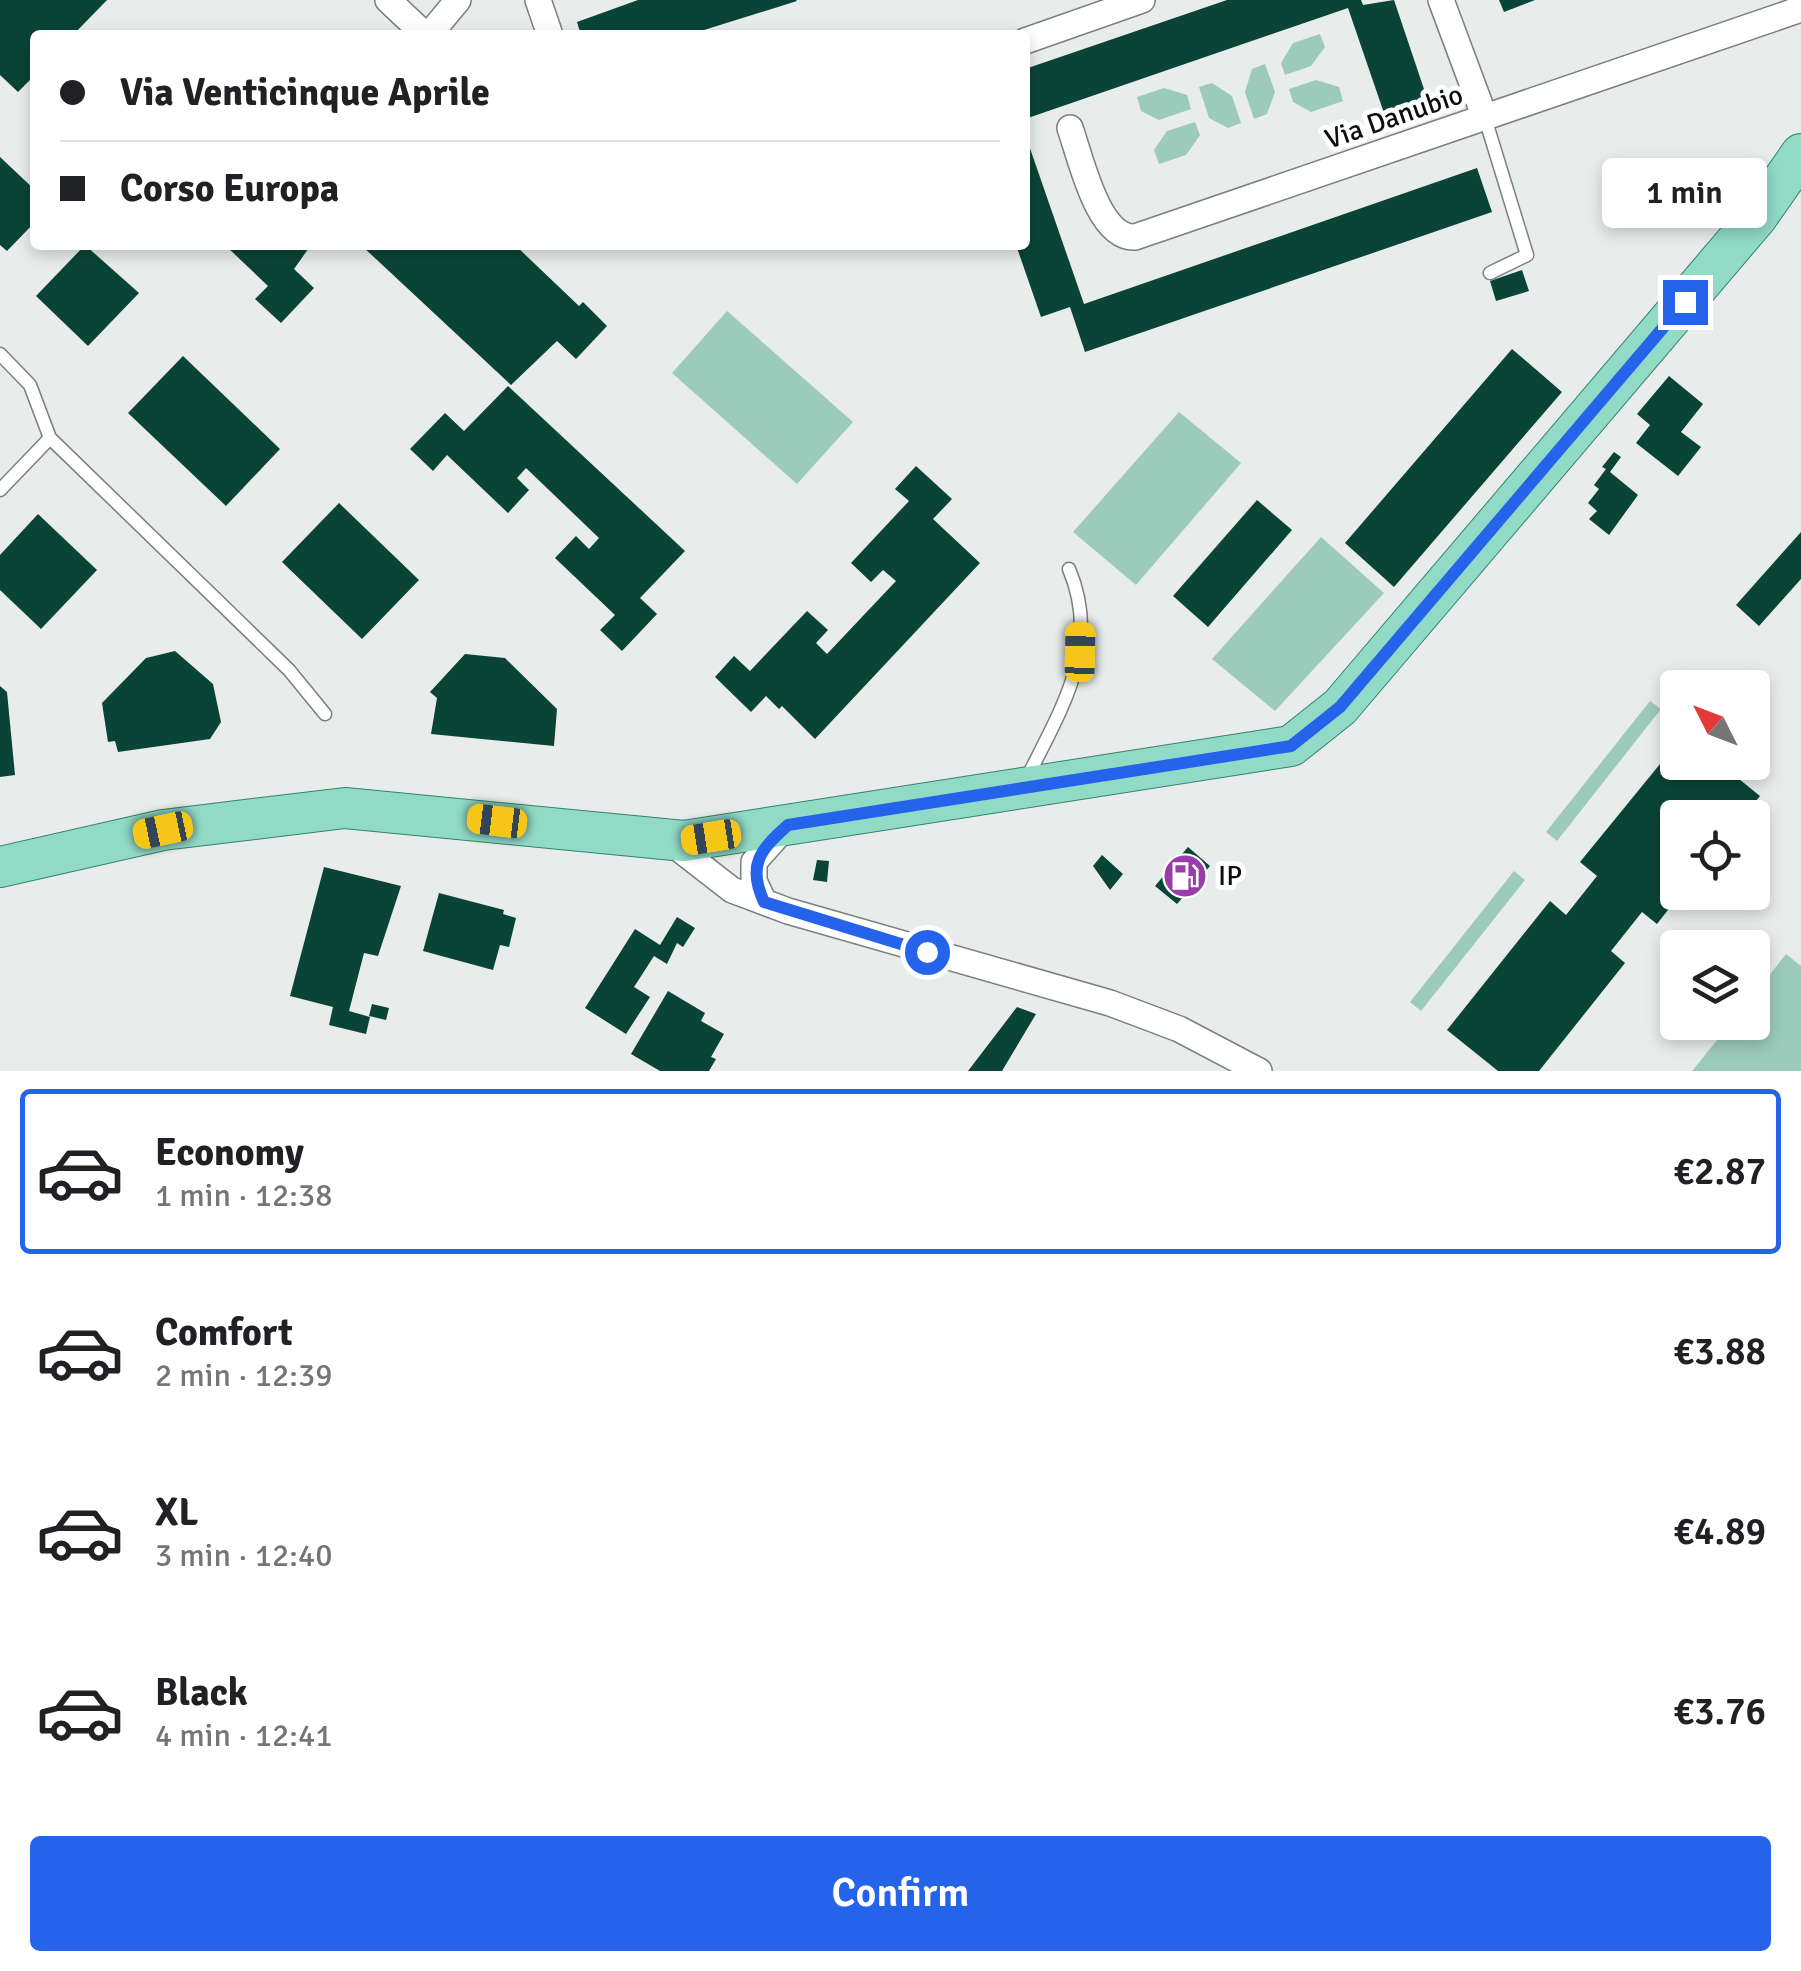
<!DOCTYPE html>
<html lang="en">
<head>
<meta charset="utf-8">
<style>
  :root { --surface:#fff; --page:#f2f2f2; --text:#202124; --muted:#757577; --line:#e0e0e0; --accent:#2563eb }
  body { margin:0; font-family:Signika,sans-serif; background:var(--page); color:var(--text); height:100vh; display:flex; flex-direction:column; font-size:38px; white-space:nowrap }
  * { box-sizing:border-box; margin:0 }
  p { font-size:32px; color:var(--muted) }
  .icon { flex:none; width:55px; height:55px; fill:none; stroke:currentColor; stroke-width:2; stroke-linecap:round; stroke-linejoin:round }
  .map { position:relative; height:1071px; overflow:hidden }
  .side { display:flex; flex-direction:column; background:var(--surface); flex:1 }
  .side>* { flex:none }
  .top-card { position:absolute; left:30px; top:30px; width:1000px; height:220px; border-radius:10px; box-shadow:0 5px 15px #0003; display:grid; align-content:center; height:220px; padding:0 30px; background:var(--surface) }
  .needle { width:65px; rotate:312deg }
  .tools { position:absolute; left:1660px; top:670px; display:grid; gap:20px }
  .tools a { display:grid; place-items:center; width:110px; height:110px; border-radius:10px; background:var(--surface); box-shadow:0 5px 15px #0003; font-size:50px }
  .end { position:absolute; width:45px; height:45px; margin:-22px; border:12px solid #2563eb; background:#fff; box-shadow:0 0 0 5px #fff }
  .from { border-radius:50% }
  .bubble { position:absolute; height:70px; border-radius:10px; background:var(--surface); box-shadow:0 5px 15px #0003; font-size:32px; font-weight:600; line-height:70px; text-align:center }
  .car { position:absolute; width:30px; height:60px; margin:-30px -15px; border-radius:12px; box-shadow:0 0 8px 2px #0007; background:linear-gradient(#f5c518 24%,#345 0 40%,#f5c518 0 76%,#345 0 86%,#f5c518 0) }
  .top-card b { display:flex; align-items:center; gap:35px; height:95px; font-size:38px }
  .top-card b+b { border-top:2px solid var(--line) }
  .top-card i { width:25px; height:25px; background:var(--text) }
  ul { padding:18px 0 0; list-style:none }
  li { display:flex; align-items:center; gap:30px; height:165px; margin:0 20px 15px; padding:0 10px; border:5px solid transparent; border-radius:10px }
  li div { flex:1 }
  li b { display:block; font-size:38px }
  li em { font-style:normal; font-weight:600 }
  li.on { border-color:var(--accent) }
  li>.icon { width:90px; height:90px; stroke-width:1.5 }
  .primary-button { display:flex; gap:20px; margin-top:auto; padding:20px 30px }
  .primary-button a { flex:1; height:115px; border-radius:10px; background:var(--accent); color:#fff; font-size:40px; font-weight:600; line-height:115px; text-align:center }
  .map>svg:first-child { display:block }
</style>
</head>
<body>
<div class="map">
<svg width="1801" height="1071" viewBox="0 0 1801 1071">
  <rect width="100%" height="100%" fill="#e8eceb"/>
  <path fill="#9ccbbb" d="M 1320,34 L 1325,47 L 1311,66 L 1285,75 L 1281,63 L 1293,43 Z
    M 1265,64 L 1275,92 L 1267,114 L 1254,119 L 1245,92 L 1252,69 Z
    M 1316,80 L 1339,87 L 1343,101 L 1311,112 L 1293,102 L 1289,89 Z
    M 1212,83 L 1232,96 L 1241,123 L 1228,128 L 1209,118 L 1199,87 Z
    M 1164,88 L 1187,95 L 1191,109 L 1159,120 L 1141,111 L 1137,97 Z
    M 1195,122 L 1200,135 L 1186,155 L 1159,164 L 1154,150 L 1167,131 Z
    M 727,311 L 853,422 L 797,484 L 672,373 Z
    M 1179,412 L 1241,463 L 1136,585 L 1073,532 Z
    M 1321,537 L 1384,593 L 1275,711 L 1212,659 Z
    M 1650,701 L 1661,709 L 1557,841 L 1546,832 Z
    M 1514,871 L 1525,880 L 1421,1011 L 1410,1002 Z
    M 1786,954 L 1801,966 L 1801,1071 L 1692,1071 L 1731,1023 L 1752,1022 L 1753,996 Z"/>
  <path fill="#0a4436" d="M 0,0 L 107,0 L 73,35 L 35,35 L 35,75 L 18,92 L 0,75 Z
    M 638,0 L 796,0 L 797,1 L 688,35 L 581,35 L 577,22 Z
    M 1227,0 L 1361,0 L 1363,5 L 1394,0 L 1428,101 L 1385,116 L 1348,8 L 1025,119 L 1025,69 Z
    M 1499,0 L 1535,0 L 1504,12 Z
    M 1025,134 L 1084,304 L 1477,168 L 1492,212 L 1085,352 L 1070,307 L 1041,317 L 1016,245 L 1025,245 Z
    M 0,157 L 35,190 L 35,222 L 7,251 L 0,245 Z
    M 85,245 L 139,293 L 88,346 L 36,296 Z
    M 225,245 L 311,245 L 294,269 L 314,288 L 281,323 L 255,299 L 268,286 Z
    M 361,245 L 515,245 L 579,306 L 583,302 L 607,326 L 576,359 L 557,341 L 511,385 Z
    M 1522,270 L 1529,291 L 1496,301 L 1490,281 Z
    M 1512,349 L 1562,392 L 1394,587 L 1345,543 Z
    M 183,356 L 280,449 L 226,506 L 128,413 Z
    M 1669,376 L 1703,404 L 1681,432 L 1701,447 L 1678,476 L 1636,443 L 1650,425 L 1637,414 Z
    M 508,386 L 685,551 L 640,598 L 657,614 L 622,651 L 600,630 L 615,615 L 555,558 L 576,536 L 589,549 L 599,538 L 526,468 L 517,478 L 529,490 L 508,513 L 447,455 L 433,471 L 410,449 L 445,413 L 464,431 Z
    M 1614,452 L 1621,457 L 1610,472 L 1638,495 L 1609,535 L 1589,519 L 1597,511 L 1588,503 L 1599,489 L 1594,485 L 1606,469 L 1602,467 Z
    M 916,466 L 952,499 L 933,519 L 980,563 L 815,739 L 782,706 L 779,709 L 766,696 L 751,712 L 715,677 L 734,656 L 750,671 L 807,611 L 828,630 L 816,643 L 827,654 L 896,581 L 883,570 L 871,582 L 851,563 L 909,501 L 895,489 Z
    M 1257,500 L 1292,530 L 1208,627 L 1173,596 Z
    M 339,503 L 419,580 L 362,639 L 282,562 Z
    M 38,514 L 97,570 L 41,629 L 0,590 L 0,555 Z
    M 1801,532 L 1801,579 L 1759,626 L 1736,605 Z
    M 175,651 L 213,684 L 221,722 L 210,739 L 118,752 L 115,741 L 108,742 L 102,703 L 146,658 Z
    M 465,654 L 505,658 L 557,709 L 554,746 L 431,734 L 437,698 L 430,692 Z
    M 0,686 L 7,692 L 15,775 L 0,777 Z
    M 1678,742 L 1678,762 L 1718,762 L 1760,796 L 1742,818 L 1678,818 L 1678,892 L 1682,892 L 1657,924 L 1642,912 L 1611,951 L 1625,963 L 1539,1071 L 1498,1071 L 1447,1030 L 1550,901 L 1566,915 L 1597,876 L 1580,862 Z
    M 1188,847 L 1210,866 L 1177,904 L 1155,886 Z
    M 1102,855 L 1123,874 L 1110,890 L 1093,866 Z
    M 817,860 L 829,861 L 827,882 L 813,880 Z
    M 324,867 L 401,886 L 378,956 L 364,953 L 349,1011 L 370,1017 L 366,1034 L 329,1025 L 333,1007 L 290,996 Z
    M 439,893 L 504,910 L 503,914 L 516,918 L 509,947 L 500,945 L 493,970 L 423,951 Z
    M 677,917 L 695,928 L 683,947 L 677,943 L 667,964 L 654,956 L 634,987 L 650,997 L 626,1034 L 585,1008 L 635,929 L 660,945 Z
    M 668,991 L 705,1013 L 701,1021 L 724,1034 L 711,1057 L 716,1059 L 709,1071 L 660,1071 L 631,1054 Z
    M 372,1004 L 389,1008 L 386,1020 L 369,1016 Z
    M 1017,1007 L 1036,1014 L 1002,1071 L 968,1071 Z"/>
  <g fill="none" stroke-linecap="round" stroke-linejoin="round">
    <defs>
      <path id="lane" d="M 1485,118 L 1527,255 L 1490,273
        M 0,354 L 30,385 L 50,438 L 289,670 L 325,714
        M 0,490 L 50,438
        M 1027,778 C 1061,709 1102,647 1069,569"/>
      <path id="street" d="M 388,0 L 425,35
        M 538,0 L 550,35
        M 1441,0 L 1485,118
        M 429,35 L 458,0
        M 1025,41 L 1142,0
        M 1070,128 C 1081,159 1098,239 1135,237 L 1801,9
        M 669,841 L 732,890 L 788,911 L 1110,1003 L 1179,1029 L 1259,1071
        M 764,902 L 754,881 L 754,862 L 786,826"/>
      <path id="primary" d="M 0,867 L 163,830 L 345,808 L 684,841 L 1291,746 L 1340,707 L 1757,217 L 1801,154"/>
    </defs>
    <use href="#lane" stroke="#7b7f7e" stroke-width="15"/>
    <use href="#street" stroke="#7b7f7e" stroke-width="28"/>
    <use href="#primary" stroke="#33836d" stroke-width="42"/>
    <use href="#lane" stroke="#fff" stroke-width="12"/>
    <use href="#street" stroke="#fff" stroke-width="25"/>
    <use href="#primary" stroke="#91dac6" stroke-width="40"/>
  </g>
  <g fill="none" stroke-linecap="round" stroke-linejoin="round">
    <path stroke="#2563eb" stroke-width="12" d="M 927,952 L 764,902 C 747,865 760,850 788,825 L 1291,746 L 1340,707 L 1685,302"/>
  </g>
  <defs>
    <symbol id="fuel-disc" viewBox="-11 -11 22 22"><circle r="9.5" fill="#983ca7" stroke="#fff"/><path d="M-5.5-6h7V0h2V4h1.3V-2.5L3-4.5l.8-.8L6-3V5H2.5V1h-1V6h-7ZM-4.2-4.7v3.2H.2V-4.7Z" fill="#fff"/></symbol>
  </defs>
  <g fill-rule="evenodd">
    <use href="#fuel-disc" x="1160" y="851" width="50" height="50"/>
  </g>
  <g text-anchor="middle" dominant-baseline="central" stroke-width="10" stroke-linejoin="round" paint-order="stroke">
    <g font-size="28" fill="#0d0f0e" stroke="#fff">
      <text transform="translate(1394 117) rotate(-19)">Via Danubio</text>
    </g>
    <g font-size="28" fill="#0d0f0e" stroke="#fff" text-anchor="start">
      <text x="1218" y="876">IP</text>
    </g>
  </g>
</svg>
<div class="tools">
<a><svg class="needle" viewBox="-14 -14 28 28"><path d="M0-13l5 13h-10z" fill="#e53935"/><path d="M0 13l5-13h-10z" fill="#757577"/></svg></a>
<a><svg class="icon" aria-label="locate" viewBox="0 0 24 24"><circle cx="12" cy="12" r="6"/><path d="M12 2v4M12 18v4M2 12h4M18 12h4"/></svg></a>
<a><svg class="icon" aria-label="layers" viewBox="0 0 24 24"><path d="M12 4l9 5-9 5-9-5zM3 14l9 5 9-5"/></svg></a>
</div>
<i class="end from" style="left:927px;top:952px"></i>
<i class="end" style="left:1685px;top:302px"></i>
<div class="bubble" style="left:1602px;top:158px;width:165px">1 min</div>
<i class="car" style="left:1080px;top:652px;rotate:1deg"></i>
<i class="car" style="left:497px;top:821px;rotate:277deg"></i>
<i class="car" style="left:163px;top:830px;rotate:258deg"></i>
<i class="car" style="left:711px;top:837px;rotate:261deg"></i>
<div class="top-card">
<b><i class="from"></i>Via Venticinque Aprile</b>
<b><i></i>Corso Europa</b>
</div>
</div>
<section class="side">
<ul>
<li class="on"><svg class="icon" aria-label="car" viewBox="0 0 24 24"><path d="M5 17H2v-5l4-1 3-4h7l3 4 3 1v5h-3M9 17h6M6 11h13"/><circle cx="7" cy="17" r="2"/><circle cx="17" cy="17" r="2"/></svg><div><b>Economy</b><p>1 min · 12:38</p></div><em>€2.87</em></li>
<li><svg class="icon" aria-label="car" viewBox="0 0 24 24"><path d="M5 17H2v-5l4-1 3-4h7l3 4 3 1v5h-3M9 17h6M6 11h13"/><circle cx="7" cy="17" r="2"/><circle cx="17" cy="17" r="2"/></svg><div><b>Comfort</b><p>2 min · 12:39</p></div><em>€3.88</em></li>
<li><svg class="icon" aria-label="car" viewBox="0 0 24 24"><path d="M5 17H2v-5l4-1 3-4h7l3 4 3 1v5h-3M9 17h6M6 11h13"/><circle cx="7" cy="17" r="2"/><circle cx="17" cy="17" r="2"/></svg><div><b>XL</b><p>3 min · 12:40</p></div><em>€4.89</em></li>
<li><svg class="icon" aria-label="car" viewBox="0 0 24 24"><path d="M5 17H2v-5l4-1 3-4h7l3 4 3 1v5h-3M9 17h6M6 11h13"/><circle cx="7" cy="17" r="2"/><circle cx="17" cy="17" r="2"/></svg><div><b>Black</b><p>4 min · 12:41</p></div><em>€3.76</em></li>
</ul>
<div class="primary-button"><a>Confirm</a></div>
</section>
</body>
</html>
